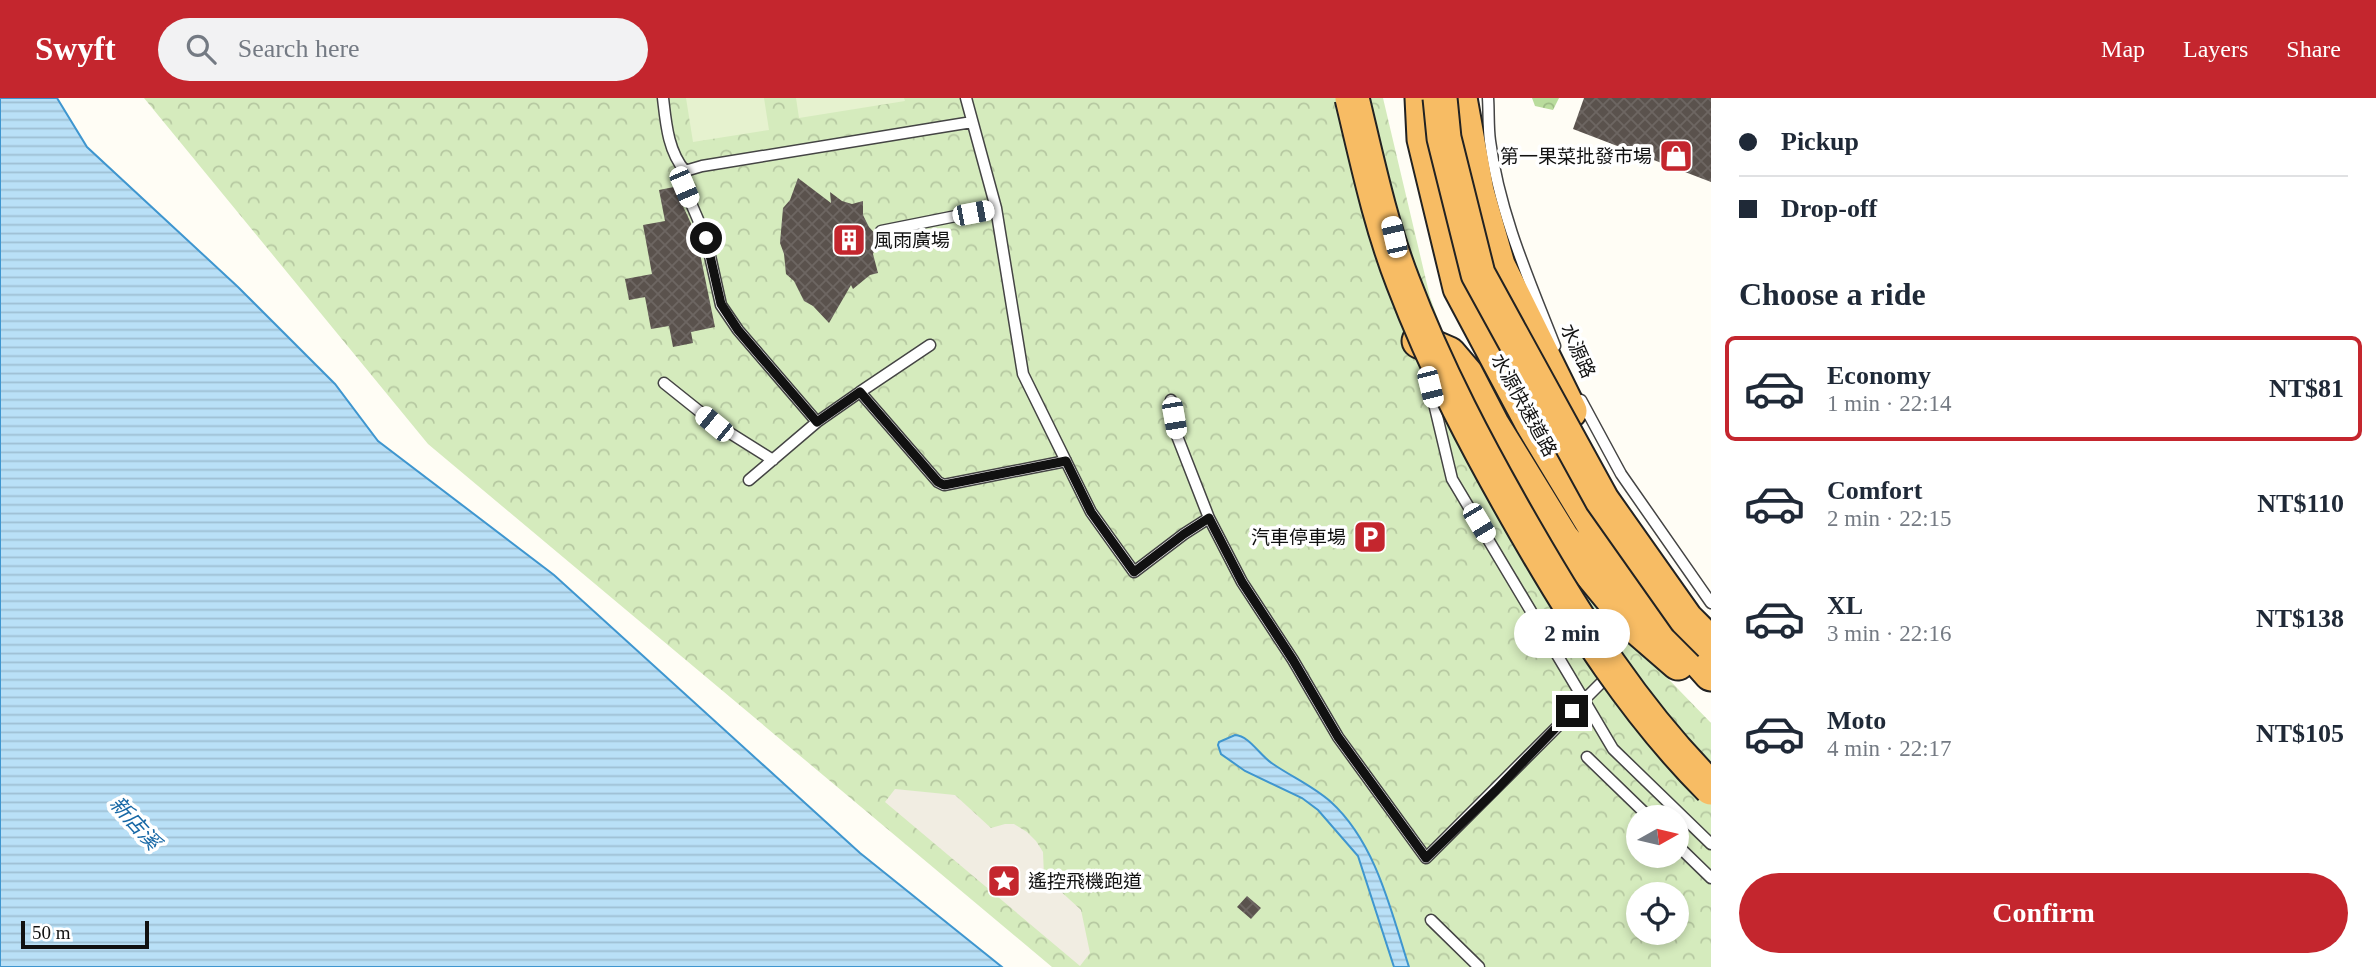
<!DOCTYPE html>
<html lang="en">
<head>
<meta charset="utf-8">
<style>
  :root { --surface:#fff; --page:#f2f2f3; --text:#1f2937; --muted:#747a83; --line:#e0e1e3; --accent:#c4262e }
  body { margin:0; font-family:"Times New Roman","Noto Sans TC",serif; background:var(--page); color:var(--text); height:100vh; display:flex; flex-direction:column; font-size:26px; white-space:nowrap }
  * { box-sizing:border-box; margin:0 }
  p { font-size:23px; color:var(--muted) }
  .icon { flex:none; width:38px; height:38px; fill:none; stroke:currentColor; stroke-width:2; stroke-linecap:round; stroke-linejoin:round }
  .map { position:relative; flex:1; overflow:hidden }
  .details { display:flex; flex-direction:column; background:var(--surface); width:665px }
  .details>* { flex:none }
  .top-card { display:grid; align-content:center; height:154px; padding:0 28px; background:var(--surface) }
  .needle { width:46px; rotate:82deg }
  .tools { position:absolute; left:1626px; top:707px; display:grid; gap:14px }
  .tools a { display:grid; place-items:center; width:63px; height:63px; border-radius:50%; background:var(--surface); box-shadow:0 4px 10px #0003; font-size:35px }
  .scale { position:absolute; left:21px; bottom:18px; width:128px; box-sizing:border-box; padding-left:7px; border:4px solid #111; border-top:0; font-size:19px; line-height:24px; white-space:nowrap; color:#111; -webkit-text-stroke:5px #fff; paint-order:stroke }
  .end { position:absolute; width:32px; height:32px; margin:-16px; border:9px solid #111; background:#fff; box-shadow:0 0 0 4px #fff }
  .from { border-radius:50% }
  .bubble { position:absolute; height:49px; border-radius:24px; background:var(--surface); box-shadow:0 4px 10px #0003; font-size:23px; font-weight:800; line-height:49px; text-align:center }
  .car { position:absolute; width:21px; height:42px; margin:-21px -10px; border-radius:9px; box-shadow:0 0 5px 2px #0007; background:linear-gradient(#fff 24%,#345 0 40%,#fff 0 76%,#345 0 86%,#fff 0) }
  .top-card b { display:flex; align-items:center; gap:24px; height:66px; font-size:26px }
  .top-card b+b { border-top:2px solid var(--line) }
  .top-card i { width:18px; height:18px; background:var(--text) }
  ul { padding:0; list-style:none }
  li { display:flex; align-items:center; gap:21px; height:105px; margin:0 14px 10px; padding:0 14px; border:4px solid transparent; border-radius:10px }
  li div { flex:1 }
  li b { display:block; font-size:26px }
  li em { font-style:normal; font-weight:800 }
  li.active { border-color:var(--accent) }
  li>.icon { width:63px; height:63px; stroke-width:1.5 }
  h2 { padding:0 28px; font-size:32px; line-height:84px }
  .primary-button { display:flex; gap:14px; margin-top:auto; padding:14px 28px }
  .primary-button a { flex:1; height:80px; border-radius:42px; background:var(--accent); color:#fff; font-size:28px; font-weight:800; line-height:80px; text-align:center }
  header { display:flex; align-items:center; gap:42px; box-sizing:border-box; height:98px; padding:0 35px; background:var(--accent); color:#fff }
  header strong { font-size:33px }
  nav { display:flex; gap:38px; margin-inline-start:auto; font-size:24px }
  .search { width:490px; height:63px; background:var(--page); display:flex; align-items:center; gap:18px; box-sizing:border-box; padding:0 24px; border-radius:38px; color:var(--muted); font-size:26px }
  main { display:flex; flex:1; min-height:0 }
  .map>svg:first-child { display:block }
</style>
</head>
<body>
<header>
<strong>Swyft</strong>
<div class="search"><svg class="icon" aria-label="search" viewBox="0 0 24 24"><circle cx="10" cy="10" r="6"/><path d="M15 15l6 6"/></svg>Search here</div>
<nav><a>Map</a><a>Layers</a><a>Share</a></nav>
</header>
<main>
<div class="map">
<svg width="1711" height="869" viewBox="0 0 1711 869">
  <defs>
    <pattern id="forest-crowns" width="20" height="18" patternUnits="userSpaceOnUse" patternTransform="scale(1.75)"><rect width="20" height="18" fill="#b9dc9c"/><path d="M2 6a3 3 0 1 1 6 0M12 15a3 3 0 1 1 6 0" fill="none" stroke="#9ebc85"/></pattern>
    <pattern id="park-crowns" width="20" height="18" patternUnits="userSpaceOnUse" patternTransform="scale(1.75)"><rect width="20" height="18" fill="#d5ebbd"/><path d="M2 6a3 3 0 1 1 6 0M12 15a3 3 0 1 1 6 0" fill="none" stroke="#b6c8a1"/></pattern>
    <pattern id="water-rules" width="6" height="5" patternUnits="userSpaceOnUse" patternTransform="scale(1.75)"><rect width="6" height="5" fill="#b9e0f7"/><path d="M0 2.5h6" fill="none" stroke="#9ebfd3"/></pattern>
    <pattern id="building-cross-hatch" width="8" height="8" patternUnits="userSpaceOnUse" patternTransform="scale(1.75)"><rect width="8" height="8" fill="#5a524d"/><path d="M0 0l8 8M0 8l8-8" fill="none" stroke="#6d6662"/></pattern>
  </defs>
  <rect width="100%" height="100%" fill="#fffdf5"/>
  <path fill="url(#forest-crowns)" d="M 1532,0 L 1559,0 L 1553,12 L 1535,8 Z"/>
  <path fill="url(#park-crowns)" fill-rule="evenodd" d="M 144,0 L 1383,0 L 1430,199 L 1463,290 L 1613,524 L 1711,625 L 1711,869 L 1052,869 L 428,346 ZM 1638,719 L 1676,719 L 1676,758 L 1638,758 ZM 1638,796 L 1676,796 L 1676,835 L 1638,835 Z"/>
  <path fill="#e6f2cf" d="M 686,0 L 764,0 L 769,32 L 693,44 Z
    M 796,0 L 904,0 L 905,3 L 799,20 Z"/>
  <path fill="#f1ede2" d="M 895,691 L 955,697 L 991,730 L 1005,726 L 1014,726 L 1027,734 L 1036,743 L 1043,754 L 1044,778 L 1081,812 L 1090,855 L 1080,868 L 885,704 Z"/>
  <path fill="url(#water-rules)" stroke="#3f96cf" stroke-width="2" d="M 0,0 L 57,0 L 87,49 L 238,189 L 335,286 L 378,343 L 554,477 L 860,755 L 1002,869 L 0,869 Z
    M 1235,637 C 1250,638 1260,658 1273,666 C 1292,679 1313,688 1331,704 C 1376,745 1391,813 1409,869 L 1394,869 L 1358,758 L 1318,712 L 1302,700 L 1245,673 L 1221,656 L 1218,647 L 1219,644 Z"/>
  <path fill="url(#building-cross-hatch)" d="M 1584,0 L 1711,0 L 1711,84 L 1573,31 Z
    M 798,80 L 831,105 L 830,94 L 842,103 L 852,106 L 863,103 L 863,117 L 869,129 L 879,140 L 873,156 L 878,175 L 870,177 L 853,191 L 851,187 L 829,225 L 813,208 L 804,203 L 794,183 L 786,176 L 784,156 L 780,145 L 783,110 L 790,102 Z
    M 674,89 L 696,136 L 715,229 L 691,234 L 693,245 L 673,249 L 669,228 L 651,231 L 645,199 L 629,202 L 625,181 L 652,176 L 643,127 L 665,123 L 659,92 Z
    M 1247,798 L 1261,810 L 1251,821 L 1237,809 Z"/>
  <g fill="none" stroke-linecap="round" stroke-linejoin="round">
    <defs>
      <path id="service" d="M 663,0 C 666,26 668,53 685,73
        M 966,0 L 996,110 L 1023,276 L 1091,414 L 1134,474 L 1184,436 L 1209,420
        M 1488,0 C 1489,14 1488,29 1490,43 C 1499,114 1529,182 1555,248
        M 972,24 L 702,68 L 685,73 L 684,89 L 706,140 L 721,207 L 738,232 L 817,324 L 860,294 L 938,384 L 944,387 L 1066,363
        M 881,133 L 996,110
        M 664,285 L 714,325 L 773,362
        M 860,294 L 930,247
        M 1171,302 L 1177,338 L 1209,420 L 1242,484 L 1293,562 L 1338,639 L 1426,760 L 1584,602 L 1452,381 L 1427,276
        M 1581,302 L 1621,376 L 1711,505
        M 749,382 L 817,324
        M 1610,576 L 1584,602 L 1613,651 L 1711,746
        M 1587,659 L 1649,719
        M 1676,746 L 1711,780
        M 1431,822 L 1479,869"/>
      <path id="trunk" d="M 1422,0 L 1424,41 L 1460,190 L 1532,325 L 1601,439 L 1646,503 L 1711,576
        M 1460,0 L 1477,93 L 1498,167 L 1570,313
        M 1419,243 L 1449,256 L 1466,276 L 1493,328 L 1562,440 L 1633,526 L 1678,565"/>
    </defs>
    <use href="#service" stroke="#444" stroke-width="13"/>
    <use href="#trunk" stroke="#222" stroke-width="37"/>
    <use href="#service" stroke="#fff" stroke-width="10"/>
    <use href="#trunk" stroke="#f7bc64" stroke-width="33"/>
    <defs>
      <path id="trunk-bridge" d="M 1352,0 C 1367,62 1380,125 1403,184 C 1436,271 1479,352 1525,432 C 1578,524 1635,614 1711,690
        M 1440,0 L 1444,40 L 1478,176 L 1602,402 L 1686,521 L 1711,546"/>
    </defs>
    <use href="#trunk-bridge" stroke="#222" stroke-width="37" stroke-linecap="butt"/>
    <use href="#trunk-bridge" stroke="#f7bc64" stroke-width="33"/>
  </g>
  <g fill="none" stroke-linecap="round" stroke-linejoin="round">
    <path stroke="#111" stroke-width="9" d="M 706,140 L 721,206 L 738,232 L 817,324 L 860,294 L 938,384 L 944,387 L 1066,363 L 1091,414 L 1134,474 L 1184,436 L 1209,420 L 1242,484 L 1293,562 L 1338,639 L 1426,760 L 1496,692 L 1572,613"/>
  </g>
  <defs>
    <symbol id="shop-square" viewBox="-11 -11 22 22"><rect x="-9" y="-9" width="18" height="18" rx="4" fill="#c4262e" stroke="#fff"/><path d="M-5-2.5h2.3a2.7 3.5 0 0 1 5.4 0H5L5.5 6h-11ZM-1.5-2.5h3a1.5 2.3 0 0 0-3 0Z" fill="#fff"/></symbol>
    <symbol id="building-square" viewBox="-11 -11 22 22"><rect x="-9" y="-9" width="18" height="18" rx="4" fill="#c4262e" stroke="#fff"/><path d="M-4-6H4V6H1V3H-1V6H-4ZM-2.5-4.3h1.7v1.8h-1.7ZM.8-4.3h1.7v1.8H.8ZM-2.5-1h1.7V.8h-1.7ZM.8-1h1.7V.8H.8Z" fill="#fff"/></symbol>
    <symbol id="parking-square" viewBox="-11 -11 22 22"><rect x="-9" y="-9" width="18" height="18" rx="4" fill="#c4262e" stroke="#fff"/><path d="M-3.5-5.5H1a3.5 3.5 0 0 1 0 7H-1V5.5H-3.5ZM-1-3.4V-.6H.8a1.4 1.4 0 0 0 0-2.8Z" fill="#fff"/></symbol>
    <symbol id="sight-square" viewBox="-11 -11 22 22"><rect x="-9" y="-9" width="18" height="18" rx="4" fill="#c4262e" stroke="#fff"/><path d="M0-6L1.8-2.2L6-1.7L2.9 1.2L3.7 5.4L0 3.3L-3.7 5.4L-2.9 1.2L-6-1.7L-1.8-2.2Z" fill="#fff"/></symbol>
  </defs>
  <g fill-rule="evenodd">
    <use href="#shop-square" x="1657" y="39" width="38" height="38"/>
    <use href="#building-square" x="830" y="123" width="38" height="38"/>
    <use href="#parking-square" x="1351" y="420" width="38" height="38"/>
    <use href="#sight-square" x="985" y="764" width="38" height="38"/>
  </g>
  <g text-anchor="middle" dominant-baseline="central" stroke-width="7" stroke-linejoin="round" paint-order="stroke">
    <g font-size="19" fill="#111" stroke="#fff" text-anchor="end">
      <text x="1652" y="58">第一果菜批發市場</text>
      <text x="874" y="142" text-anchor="start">風雨廣場</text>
      <text x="1346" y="439">汽車停車場</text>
      <text x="1028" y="783" text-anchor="start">遙控飛機跑道</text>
    </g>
    <g font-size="19" fill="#111" stroke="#fff">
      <text transform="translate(1578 253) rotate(66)">水源路</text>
      <text transform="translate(1524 307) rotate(61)">水源快速道路</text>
    </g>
    <g font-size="21" font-style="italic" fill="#1768a6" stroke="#fff">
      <text transform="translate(135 725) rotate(48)">新店溪</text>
    </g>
  </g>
</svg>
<div class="tools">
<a><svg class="needle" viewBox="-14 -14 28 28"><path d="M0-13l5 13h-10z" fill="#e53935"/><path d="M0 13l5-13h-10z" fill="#747a83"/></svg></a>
<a><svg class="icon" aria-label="locate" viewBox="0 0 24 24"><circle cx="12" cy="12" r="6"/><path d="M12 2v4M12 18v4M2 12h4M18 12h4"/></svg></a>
</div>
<div class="scale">50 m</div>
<i class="end from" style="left:706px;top:140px"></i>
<i class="end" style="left:1572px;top:613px"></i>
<div class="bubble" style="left:1514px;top:511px;width:116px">2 min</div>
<i class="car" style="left:684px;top:89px;rotate:157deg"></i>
<i class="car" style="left:973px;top:115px;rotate:79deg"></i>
<i class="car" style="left:1394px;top:139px;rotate:347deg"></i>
<i class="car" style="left:1430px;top:289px;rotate:166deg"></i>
<i class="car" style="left:1174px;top:320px;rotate:170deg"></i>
<i class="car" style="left:714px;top:326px;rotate:309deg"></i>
<i class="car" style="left:1479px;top:425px;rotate:149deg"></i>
</div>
<section class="details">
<div class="top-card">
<b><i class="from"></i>Pickup</b>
<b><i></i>Drop-off</b>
</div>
<h2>Choose a ride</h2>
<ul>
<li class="active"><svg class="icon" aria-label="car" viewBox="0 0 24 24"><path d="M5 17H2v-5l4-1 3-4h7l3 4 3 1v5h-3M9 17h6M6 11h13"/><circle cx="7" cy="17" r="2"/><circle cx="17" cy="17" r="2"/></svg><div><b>Economy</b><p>1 min · 22:14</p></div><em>NT$81</em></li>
<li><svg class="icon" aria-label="car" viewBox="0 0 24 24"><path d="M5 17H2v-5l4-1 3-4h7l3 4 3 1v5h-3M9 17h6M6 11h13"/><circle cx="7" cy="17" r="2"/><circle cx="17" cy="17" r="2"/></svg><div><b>Comfort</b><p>2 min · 22:15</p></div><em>NT$110</em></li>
<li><svg class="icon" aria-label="car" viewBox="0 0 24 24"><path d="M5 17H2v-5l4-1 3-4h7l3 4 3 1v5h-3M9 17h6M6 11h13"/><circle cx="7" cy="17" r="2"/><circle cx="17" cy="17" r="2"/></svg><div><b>XL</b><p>3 min · 22:16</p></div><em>NT$138</em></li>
<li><svg class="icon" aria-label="car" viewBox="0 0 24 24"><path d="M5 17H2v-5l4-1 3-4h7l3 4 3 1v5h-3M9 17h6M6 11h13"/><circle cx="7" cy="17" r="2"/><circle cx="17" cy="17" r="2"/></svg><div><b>Moto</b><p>4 min · 22:17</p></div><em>NT$105</em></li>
</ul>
<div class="primary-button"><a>Confirm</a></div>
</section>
</main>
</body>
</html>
